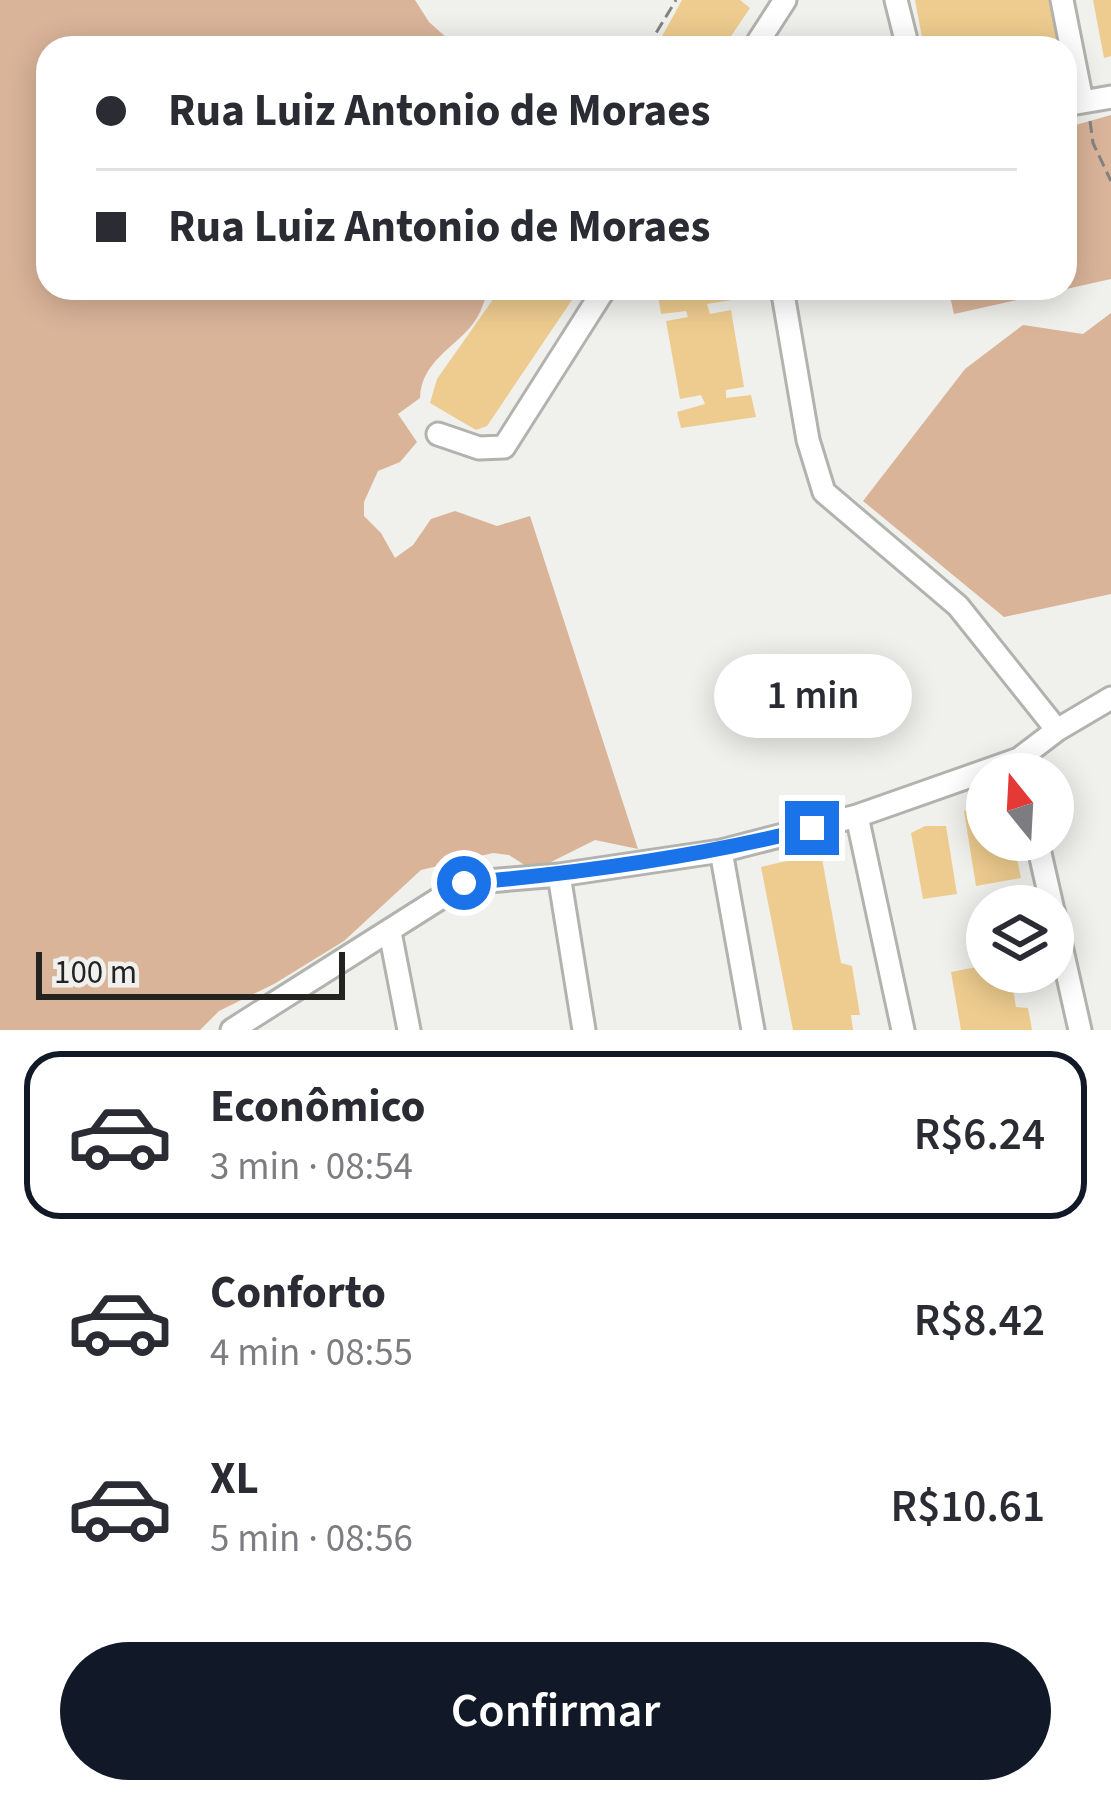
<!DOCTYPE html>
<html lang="pt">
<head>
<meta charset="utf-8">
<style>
  :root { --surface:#fff; --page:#f2f2f3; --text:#2b2b33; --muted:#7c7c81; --line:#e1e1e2; --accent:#111827 }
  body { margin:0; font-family:"Source Sans 3",sans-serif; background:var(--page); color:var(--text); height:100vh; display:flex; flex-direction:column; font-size:45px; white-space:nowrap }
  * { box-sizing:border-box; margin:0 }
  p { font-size:39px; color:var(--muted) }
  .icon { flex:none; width:66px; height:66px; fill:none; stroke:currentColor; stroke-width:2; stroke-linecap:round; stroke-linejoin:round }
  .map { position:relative; height:1030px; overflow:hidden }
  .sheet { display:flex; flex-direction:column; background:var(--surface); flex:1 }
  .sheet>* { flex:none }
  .hud { position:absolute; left:36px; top:36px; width:1041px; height:264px; border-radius:36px; box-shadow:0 6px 30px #0003; display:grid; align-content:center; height:264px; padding:0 60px; background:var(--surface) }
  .needle { width:78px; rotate:342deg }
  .tools { position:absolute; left:966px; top:753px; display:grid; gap:24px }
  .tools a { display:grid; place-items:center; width:108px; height:108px; border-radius:50%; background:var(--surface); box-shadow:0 6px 30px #0003; font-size:60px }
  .scale { position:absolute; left:36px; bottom:30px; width:309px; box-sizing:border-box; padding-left:12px; border:6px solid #232322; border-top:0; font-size:33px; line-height:42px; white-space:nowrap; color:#232322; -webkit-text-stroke:9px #f0f0ec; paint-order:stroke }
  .end { position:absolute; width:54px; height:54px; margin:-27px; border:15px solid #1a73e8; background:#fff; box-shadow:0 0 0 6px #fff }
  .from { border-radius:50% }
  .bubble { position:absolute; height:84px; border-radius:42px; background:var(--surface); box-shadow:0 6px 30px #0003; font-size:39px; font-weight:600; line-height:84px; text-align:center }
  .hud b { display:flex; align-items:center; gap:42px; height:114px; font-size:45px }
  .hud b+b { border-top:3px solid var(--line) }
  .hud i { width:30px; height:30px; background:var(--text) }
  ul { padding:21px 0 0; list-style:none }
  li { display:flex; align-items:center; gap:36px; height:168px; margin:0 24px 18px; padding:0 36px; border:6px solid transparent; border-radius:36px }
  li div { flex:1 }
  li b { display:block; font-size:45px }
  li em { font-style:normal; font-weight:600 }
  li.selected { border-color:var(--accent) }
  li>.icon { width:108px; height:108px; stroke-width:1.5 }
  .primary-button { display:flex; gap:24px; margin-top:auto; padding:24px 60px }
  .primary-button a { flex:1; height:138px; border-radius:72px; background:var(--accent); color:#fff; font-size:48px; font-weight:600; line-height:138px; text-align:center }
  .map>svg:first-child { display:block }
</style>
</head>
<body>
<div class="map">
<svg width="1111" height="1030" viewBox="0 0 1111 1030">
  <rect width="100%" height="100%" fill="#f0f0ec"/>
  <path fill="#dab499" d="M 0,0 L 415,0 L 429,22 L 456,46 L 48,48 L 48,288 L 489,288 C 484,301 481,314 472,325 C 454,348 421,362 420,398 L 398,414 L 417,442 L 400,462 L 378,471 L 364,502 L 364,516 L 381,533 L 395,558 L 413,545 L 431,519 L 455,511 L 497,526 L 530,516 L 638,849 L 595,840 L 539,868 L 526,866 L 509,855 L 493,853 L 421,870 L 344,941 L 274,984 L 219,1011 L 200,1030 L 0,1030 Z
    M 1111,115 L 1111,279 L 954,314 L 948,288 L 1065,288 L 1065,128 Z
    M 1111,313 L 1111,594 L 1004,617 L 863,501 L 965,369 L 1023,325 L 1083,334 Z"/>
  <path fill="#eecc8f" d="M 682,0 L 740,0 L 750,8 L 723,48 L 673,48 L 661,38 Z
    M 915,0 L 1050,0 L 1059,48 L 988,48 L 984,36 L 986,48 L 924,48 Z
    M 1093,0 L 1111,0 L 1111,56 L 1104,58 Z
    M 501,288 L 578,291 L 487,426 L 476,430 L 430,403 L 437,379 Z
    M 657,288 L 737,288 L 738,299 L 707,304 L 710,314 L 731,310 L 744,387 L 726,390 L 726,398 L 751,395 L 756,417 L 681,428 L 677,412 L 705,404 L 701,395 L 680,399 L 666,321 L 688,317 L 686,311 L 661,314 Z
    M 987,805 L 987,840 L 1013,840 L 1021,878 L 976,886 L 964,811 Z
    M 925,826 L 946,826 L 957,894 L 923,899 L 911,833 Z
    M 821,853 L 841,963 L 852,966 L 860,1015 L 851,1015 L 853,1030 L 793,1030 L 761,867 Z
    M 987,965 L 987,972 L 1010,972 L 1016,1007 L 1028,1008 L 1032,1030 L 961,1030 L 951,972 Z"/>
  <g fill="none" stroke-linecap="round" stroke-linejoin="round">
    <defs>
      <path id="minor" d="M 896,0 L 908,48
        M 1062,0 L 1082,101
        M 754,48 L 785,0
        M 1065,105 L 1111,97
        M 782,288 L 808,440 L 824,492 L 958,606 L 1057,730
        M 438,434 L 479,448 L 504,447 L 605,288
        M 857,816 L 903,1030
        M 1037,840 L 1052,906
        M 721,851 L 753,1030
        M 559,875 L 584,1030
        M 1053,910 L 1080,1030
        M 390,932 L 409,1030
        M 232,1030 L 464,883 L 559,875 L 721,851 L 857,816 L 1019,759 L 1057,730 L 1111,698"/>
    </defs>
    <use href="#minor" stroke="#b2b2ae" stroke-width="27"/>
    <path stroke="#828280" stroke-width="3" stroke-dasharray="12 6" stroke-linecap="butt" d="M 647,48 L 676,0
      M 1090,121 L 1093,143 L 1111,181"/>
    <use href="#minor" stroke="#fff" stroke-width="21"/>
  </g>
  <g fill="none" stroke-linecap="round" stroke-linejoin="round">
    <path stroke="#1a73e8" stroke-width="15" d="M 464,883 C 581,873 698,857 812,828"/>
  </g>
</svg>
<div class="tools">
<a><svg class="needle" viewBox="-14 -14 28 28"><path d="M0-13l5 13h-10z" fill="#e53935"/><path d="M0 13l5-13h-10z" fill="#7c7c81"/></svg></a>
<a><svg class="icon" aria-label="layers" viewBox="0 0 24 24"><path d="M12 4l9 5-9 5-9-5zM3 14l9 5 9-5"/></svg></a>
</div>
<div class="scale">100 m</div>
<i class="end from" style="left:464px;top:883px"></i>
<i class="end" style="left:812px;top:828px"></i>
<div class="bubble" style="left:714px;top:654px;width:198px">1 min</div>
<div class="hud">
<b><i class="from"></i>Rua Luiz Antonio de Moraes</b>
<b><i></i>Rua Luiz Antonio de Moraes</b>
</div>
</div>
<section class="sheet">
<ul>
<li class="selected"><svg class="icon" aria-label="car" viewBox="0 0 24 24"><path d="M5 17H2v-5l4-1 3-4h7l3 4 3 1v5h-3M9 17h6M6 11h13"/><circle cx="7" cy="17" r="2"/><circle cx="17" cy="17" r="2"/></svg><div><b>Econômico</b><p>3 min · 08:54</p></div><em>R$6.24</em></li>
<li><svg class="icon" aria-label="car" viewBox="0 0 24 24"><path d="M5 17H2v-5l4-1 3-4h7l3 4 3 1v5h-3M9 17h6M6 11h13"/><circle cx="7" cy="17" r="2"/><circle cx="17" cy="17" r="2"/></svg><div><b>Conforto</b><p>4 min · 08:55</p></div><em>R$8.42</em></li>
<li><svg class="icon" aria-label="car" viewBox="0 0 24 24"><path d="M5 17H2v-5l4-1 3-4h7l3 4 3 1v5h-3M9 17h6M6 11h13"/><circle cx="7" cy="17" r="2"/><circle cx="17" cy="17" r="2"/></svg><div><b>XL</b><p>5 min · 08:56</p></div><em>R$10.61</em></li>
</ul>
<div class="primary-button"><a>Confirmar</a></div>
</section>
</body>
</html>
